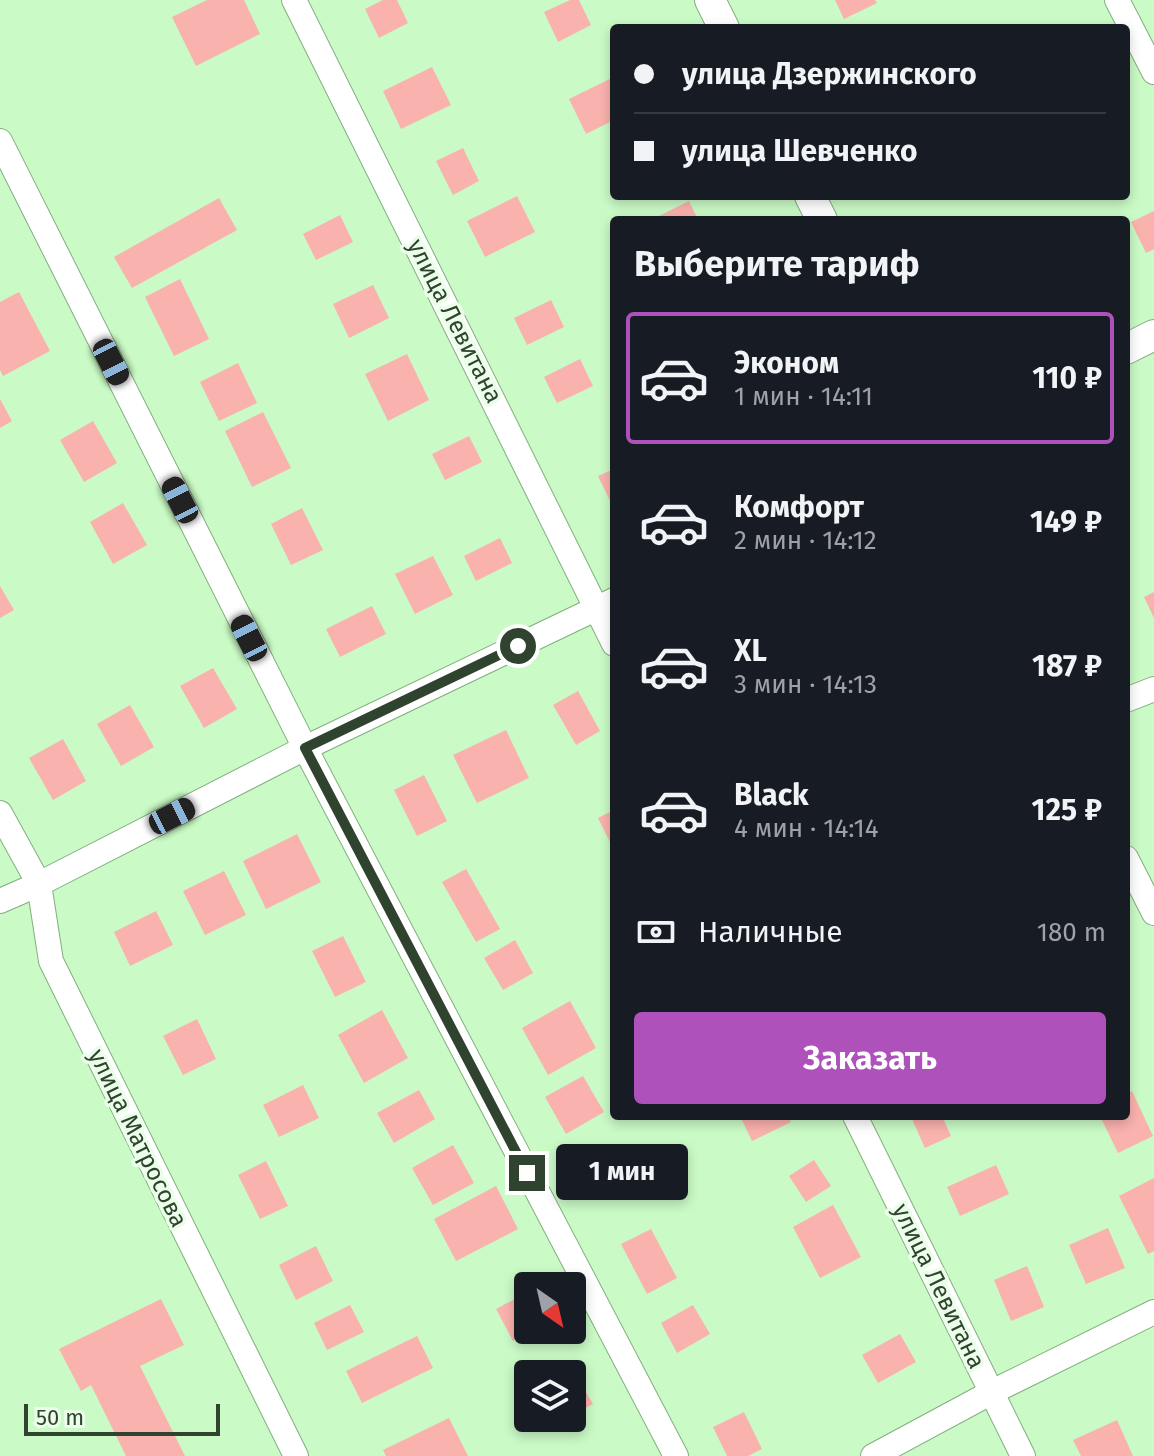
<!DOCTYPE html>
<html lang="ru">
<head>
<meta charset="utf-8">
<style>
  :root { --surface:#171b24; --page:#242831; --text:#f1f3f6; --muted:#9ea1a6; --line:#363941; --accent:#ae51ba }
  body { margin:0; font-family:"Fira Sans",sans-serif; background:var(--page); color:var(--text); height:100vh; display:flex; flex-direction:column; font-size:30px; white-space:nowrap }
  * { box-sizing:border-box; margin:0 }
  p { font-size:26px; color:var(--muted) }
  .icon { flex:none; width:44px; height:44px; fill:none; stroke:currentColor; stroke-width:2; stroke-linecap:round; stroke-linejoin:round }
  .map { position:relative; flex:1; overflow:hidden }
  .drawer { position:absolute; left:610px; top:216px; width:520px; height:904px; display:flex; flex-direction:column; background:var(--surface); border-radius:8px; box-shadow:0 4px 12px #0003 }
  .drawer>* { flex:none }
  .top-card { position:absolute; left:610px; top:24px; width:520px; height:176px; border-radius:8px; box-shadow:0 4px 12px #0003; display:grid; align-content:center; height:176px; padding:0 24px; background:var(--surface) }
  .needle { width:52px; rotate:146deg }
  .fabs { position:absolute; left:514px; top:1272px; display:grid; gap:16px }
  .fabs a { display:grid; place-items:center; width:72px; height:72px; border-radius:8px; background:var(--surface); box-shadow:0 4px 12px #0003; font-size:40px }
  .scale { position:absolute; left:24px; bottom:20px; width:196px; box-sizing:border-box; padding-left:8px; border:4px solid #30432f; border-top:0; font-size:22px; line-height:28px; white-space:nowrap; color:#30432f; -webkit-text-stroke:6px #ebfeea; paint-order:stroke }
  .end { position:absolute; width:36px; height:36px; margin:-18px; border:10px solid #30432f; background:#fff; box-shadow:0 0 0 4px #fff }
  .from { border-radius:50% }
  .bubble { position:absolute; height:56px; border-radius:8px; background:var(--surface); box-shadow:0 4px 12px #0003; font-size:26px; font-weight:700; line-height:56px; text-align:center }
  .car { position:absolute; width:24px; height:48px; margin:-24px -12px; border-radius:10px; box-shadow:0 0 6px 2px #0007; background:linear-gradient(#222 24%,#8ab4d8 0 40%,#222 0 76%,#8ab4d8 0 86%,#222 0) }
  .top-card b { display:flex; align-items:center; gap:28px; height:76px; font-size:30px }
  .top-card b+b { border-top:2px solid var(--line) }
  .top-card i { width:20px; height:20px; background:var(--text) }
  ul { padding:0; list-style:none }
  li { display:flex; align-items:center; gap:24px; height:132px; margin:0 16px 12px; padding:0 8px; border:4px solid transparent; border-radius:8px }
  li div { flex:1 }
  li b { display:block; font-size:30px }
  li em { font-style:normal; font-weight:700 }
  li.on { border-color:var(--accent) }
  li>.icon { width:72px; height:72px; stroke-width:1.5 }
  h2 { padding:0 24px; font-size:36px; line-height:96px }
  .pay { display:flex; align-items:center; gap:20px; height:88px; padding:0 24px; font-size:30px }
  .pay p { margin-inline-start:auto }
  .action { display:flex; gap:16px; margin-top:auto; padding:16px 24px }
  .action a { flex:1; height:92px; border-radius:8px; background:var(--accent); color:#fff; font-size:32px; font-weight:700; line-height:92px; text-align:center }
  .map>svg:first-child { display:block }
</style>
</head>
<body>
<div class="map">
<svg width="1154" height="1456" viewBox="0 0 1154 1456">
  <rect width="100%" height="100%" fill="#cafac6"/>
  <path fill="#fab2ae" d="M 207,0 L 244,0 L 260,34 L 196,66 L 172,17 Z
    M 383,0 L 397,0 L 408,23 L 379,38 L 365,9 Z
    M 570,0 L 579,0 L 591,25 L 558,42 L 544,12 Z
    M 835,0 L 875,0 L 877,3 L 844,19 Z
    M 432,67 L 451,105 L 401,129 L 383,91 Z
    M 614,77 L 614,120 L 586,134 L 569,99 Z
    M 463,148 L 479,181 L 453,195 L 436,161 Z
    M 517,196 L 535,232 L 485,257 L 467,221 Z
    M 219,198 L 237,230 L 132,288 L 114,257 Z
    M 689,201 L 698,220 L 651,220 Z
    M 1154,211 L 1154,249 L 1146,253 L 1131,222 Z
    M 340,215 L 353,242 L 316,260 L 303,234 Z
    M 180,279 L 209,339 L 174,356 L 145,297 Z
    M 373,285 L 389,318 L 349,338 L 333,304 Z
    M 19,292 L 50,351 L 3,376 L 0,370 L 0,302 Z
    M 551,300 L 564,327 L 527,345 L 514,318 Z
    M 407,354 L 429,400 L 388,421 L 365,374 Z
    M 580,359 L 593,386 L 557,403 L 544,377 Z
    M 238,363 L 257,403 L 219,421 L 200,382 Z
    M 0,399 L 12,421 L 0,428 Z
    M 263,412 L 291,468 L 252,487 L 225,431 Z
    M 93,421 L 117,463 L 84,482 L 60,440 Z
    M 469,436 L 482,462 L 445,480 L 432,454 Z
    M 614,469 L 614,509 L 598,476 Z
    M 123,503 L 147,545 L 113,564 L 90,522 Z
    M 302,508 L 323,550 L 291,565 L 271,524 Z
    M 500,538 L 512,563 L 476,581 L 464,556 Z
    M 433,556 L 453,595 L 415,614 L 395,574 Z
    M 0,586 L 14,610 L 0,618 Z
    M 1154,592 L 1154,618 L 1144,597 Z
    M 372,606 L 386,634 L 340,657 L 326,629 Z
    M 213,668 L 237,709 L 204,728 L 180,686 Z
    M 578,691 L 600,731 L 576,745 L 553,705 Z
    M 130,705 L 154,747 L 121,766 L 97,724 Z
    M 506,730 L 529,778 L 477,803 L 453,755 Z
    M 63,739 L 86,781 L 53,800 L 29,758 Z
    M 424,775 L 447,821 L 417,836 L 394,790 Z
    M 614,810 L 614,850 L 598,818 Z
    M 297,834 L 321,882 L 266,909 L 243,861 Z
    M 466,869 L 500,929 L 476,942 L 442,882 Z
    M 224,871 L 246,915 L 205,935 L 183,891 Z
    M 156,911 L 173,945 L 130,966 L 114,932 Z
    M 343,936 L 366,982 L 335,997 L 312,951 Z
    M 515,940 L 533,973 L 503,990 L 484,958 Z
    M 570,1001 L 596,1048 L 548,1075 L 522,1028 Z
    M 382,1010 L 408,1058 L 364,1083 L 338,1035 Z
    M 197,1019 L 216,1059 L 183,1075 L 163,1036 Z
    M 583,1076 L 604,1112 L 566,1134 L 545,1097 Z
    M 303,1085 L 319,1118 L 279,1137 L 263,1105 Z
    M 419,1090 L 435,1119 L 394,1143 L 377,1113 Z
    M 1132,1091 L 1153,1136 L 1118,1153 L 1100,1116 L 1126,1116 L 1126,1094 Z
    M 740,1116 L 788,1116 L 791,1122 L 752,1141 Z
    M 918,1116 L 942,1116 L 951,1136 L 925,1148 L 912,1119 Z
    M 453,1145 L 474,1183 L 433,1205 L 412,1168 Z
    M 814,1160 L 831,1186 L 806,1202 L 789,1176 Z
    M 266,1161 L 288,1206 L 260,1219 L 238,1175 Z
    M 996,1165 L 1009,1194 L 960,1216 L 947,1187 Z
    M 1154,1178 L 1154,1251 L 1148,1254 L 1119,1196 Z
    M 496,1186 L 518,1229 L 456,1261 L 434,1219 Z
    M 833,1205 L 861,1257 L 820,1278 L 793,1227 Z
    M 1108,1228 L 1125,1268 L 1086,1284 L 1069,1245 Z
    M 651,1229 L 677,1278 L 647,1294 L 621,1244 Z
    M 316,1246 L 333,1281 L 296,1300 L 279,1265 Z
    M 1027,1266 L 1044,1307 L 1011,1321 L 994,1280 Z
    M 528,1292 L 528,1330 L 535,1330 L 513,1341 L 496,1309 Z
    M 161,1299 L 184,1345 L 140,1366 L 185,1456 L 126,1456 L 91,1385 L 81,1391 L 59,1349 Z
    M 350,1305 L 364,1332 L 327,1350 L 314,1323 Z
    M 693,1305 L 710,1334 L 677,1353 L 661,1323 Z
    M 900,1334 L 916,1362 L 878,1383 L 862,1355 Z
    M 417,1336 L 433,1368 L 362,1403 L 346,1371 Z
    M 574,1372 L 593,1404 L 572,1415 L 572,1373 Z
    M 744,1412 L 762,1449 L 748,1456 L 727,1456 L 713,1427 Z
    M 449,1418 L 468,1456 L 386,1456 L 383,1450 Z
    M 1117,1420 L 1133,1456 L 1081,1456 L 1073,1440 Z"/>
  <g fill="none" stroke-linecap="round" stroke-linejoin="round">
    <defs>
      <path id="minor" d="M 294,0 L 614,644
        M 1117,0 L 1154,72
        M 0,141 L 305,748 L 676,1456
        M 1126,700 L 1154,689
        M 0,813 L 39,884 L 51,961 L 296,1456
        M 1126,858 L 1154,913
        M 0,901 L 39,884 L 305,748 L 614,600
        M 855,1116 L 1023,1456
        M 873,1456 L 992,1392 L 1154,1312"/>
      <path id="tertiary" d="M 710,0 L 724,28
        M 810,196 L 822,220
        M 1126,349 L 1154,335"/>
    </defs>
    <use href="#minor" stroke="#82af7e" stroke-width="26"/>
    <use href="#tertiary" stroke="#82af7e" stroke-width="32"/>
    <use href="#minor" stroke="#fff" stroke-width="24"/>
    <use href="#tertiary" stroke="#fff" stroke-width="30"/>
  </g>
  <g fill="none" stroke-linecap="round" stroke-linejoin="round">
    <path stroke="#30432f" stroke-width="10" d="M 518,646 L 305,748 L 527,1173"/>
  </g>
  <g text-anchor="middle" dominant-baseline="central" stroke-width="7" stroke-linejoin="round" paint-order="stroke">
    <g font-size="24" fill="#30432f" stroke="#ebfeea">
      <text transform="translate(455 321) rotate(63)">улица Левитана</text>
      <text transform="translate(138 1138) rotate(64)">улица Матросова</text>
      <text transform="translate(939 1286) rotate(64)">улица Левитана</text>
    </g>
  </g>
</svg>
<div class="fabs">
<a><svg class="needle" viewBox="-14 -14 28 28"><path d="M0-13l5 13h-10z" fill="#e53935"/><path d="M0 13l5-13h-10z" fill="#9ea1a6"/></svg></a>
<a><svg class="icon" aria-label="layers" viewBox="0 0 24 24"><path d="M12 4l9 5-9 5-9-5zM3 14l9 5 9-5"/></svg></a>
</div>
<div class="scale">50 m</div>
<i class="end from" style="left:518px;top:646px"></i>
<i class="end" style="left:527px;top:1173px"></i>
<div class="bubble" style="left:556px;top:1144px;width:132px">1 мин</div>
<i class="car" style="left:111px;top:362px;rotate:153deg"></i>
<i class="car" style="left:180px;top:500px;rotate:333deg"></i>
<i class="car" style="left:249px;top:638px;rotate:333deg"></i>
<i class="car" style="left:172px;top:816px;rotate:63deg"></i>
<div class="top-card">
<b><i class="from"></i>улица Дзержинского</b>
<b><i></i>улица Шевченко</b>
</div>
<section class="drawer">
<h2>Выберите тариф</h2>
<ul>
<li class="on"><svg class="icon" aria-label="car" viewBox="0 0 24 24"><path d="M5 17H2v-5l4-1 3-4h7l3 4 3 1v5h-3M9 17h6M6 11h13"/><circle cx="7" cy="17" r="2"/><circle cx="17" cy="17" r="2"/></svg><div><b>Эконом</b><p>1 мин · 14:11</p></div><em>110 ₽</em></li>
<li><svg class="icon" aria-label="car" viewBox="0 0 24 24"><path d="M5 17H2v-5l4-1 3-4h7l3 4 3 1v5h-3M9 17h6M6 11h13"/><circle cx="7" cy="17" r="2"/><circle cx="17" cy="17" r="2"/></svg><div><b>Комфорт</b><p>2 мин · 14:12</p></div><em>149 ₽</em></li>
<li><svg class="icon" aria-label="car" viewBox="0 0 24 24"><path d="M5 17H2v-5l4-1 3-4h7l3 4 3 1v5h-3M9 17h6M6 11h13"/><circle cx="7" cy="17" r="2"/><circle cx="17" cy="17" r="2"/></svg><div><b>XL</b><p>3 мин · 14:13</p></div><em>187 ₽</em></li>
<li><svg class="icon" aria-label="car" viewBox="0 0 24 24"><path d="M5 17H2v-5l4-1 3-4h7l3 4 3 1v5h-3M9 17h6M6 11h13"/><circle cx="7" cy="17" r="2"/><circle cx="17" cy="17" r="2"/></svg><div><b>Black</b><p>4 мин · 14:14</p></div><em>125 ₽</em></li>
</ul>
<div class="pay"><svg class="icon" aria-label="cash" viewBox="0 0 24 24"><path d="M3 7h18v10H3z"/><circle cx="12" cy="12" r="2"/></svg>Наличные<p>180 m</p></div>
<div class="action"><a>Заказать</a></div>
</section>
</div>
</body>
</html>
